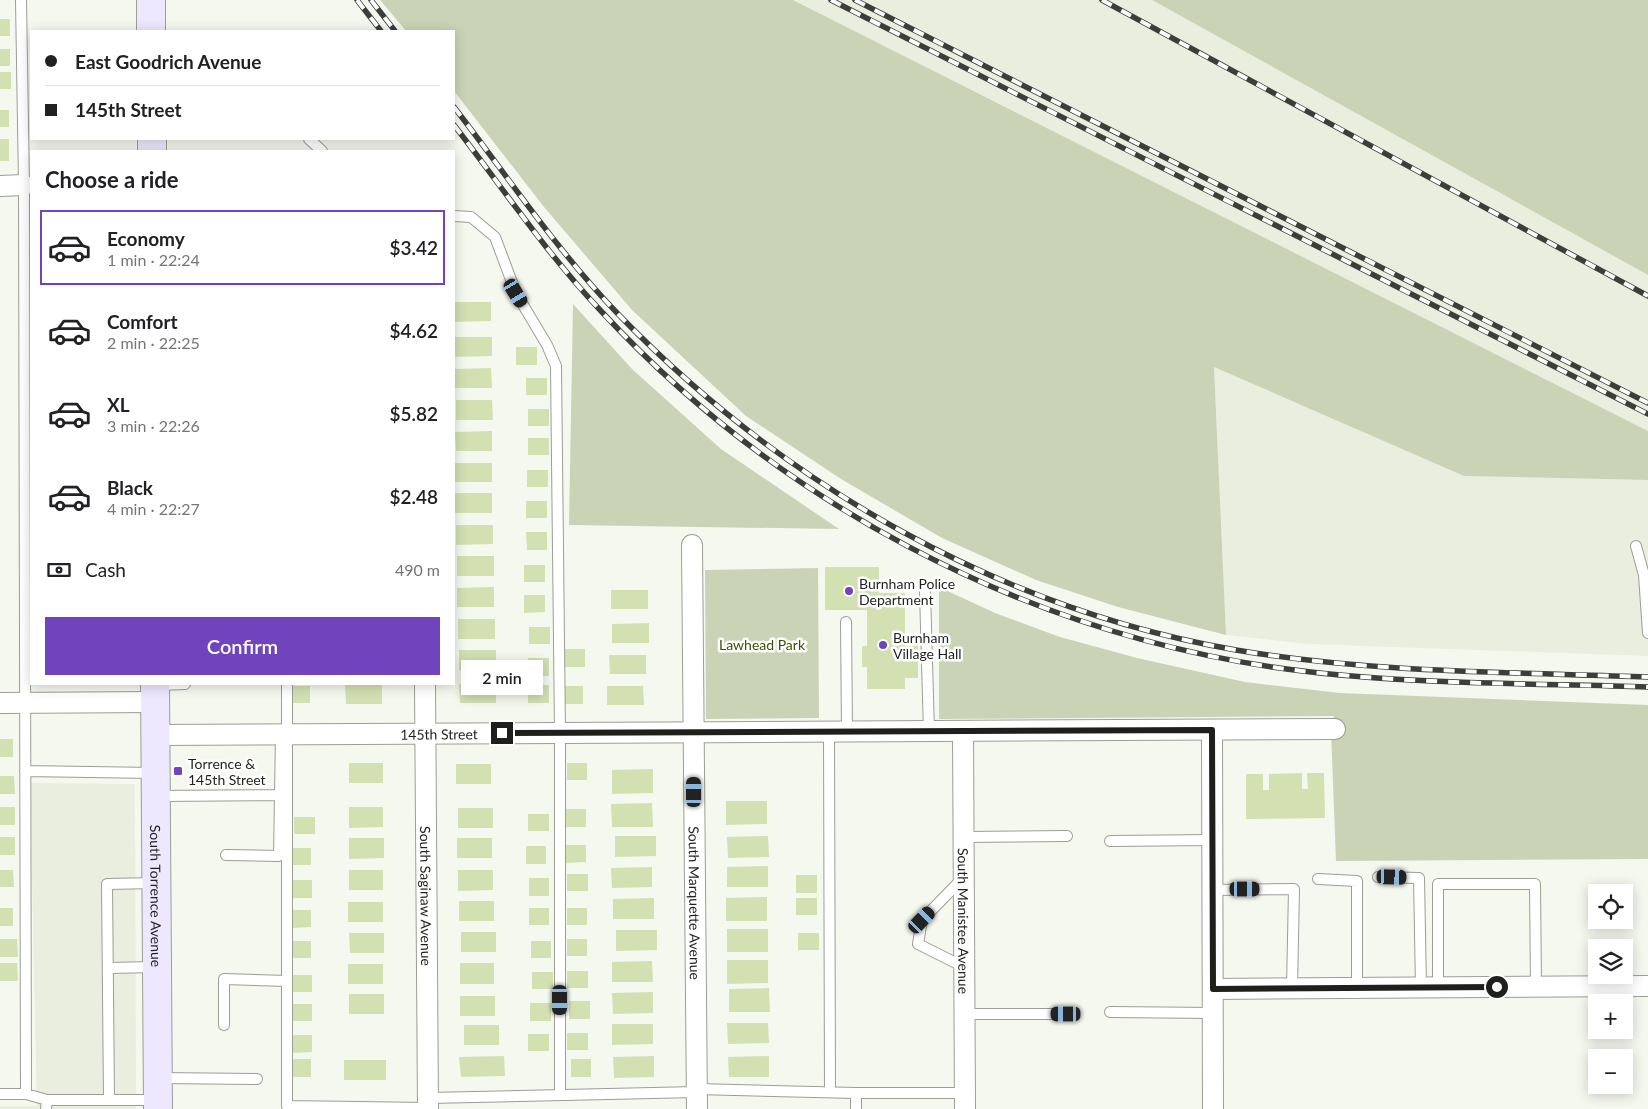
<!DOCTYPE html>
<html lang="en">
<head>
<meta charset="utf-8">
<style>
  :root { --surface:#fff; --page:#f2f2f2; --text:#202124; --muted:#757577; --line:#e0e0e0; --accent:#7044bc }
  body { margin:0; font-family:Lato,sans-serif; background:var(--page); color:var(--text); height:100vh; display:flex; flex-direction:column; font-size:19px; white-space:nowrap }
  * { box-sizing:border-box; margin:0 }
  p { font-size:16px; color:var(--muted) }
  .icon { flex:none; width:28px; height:28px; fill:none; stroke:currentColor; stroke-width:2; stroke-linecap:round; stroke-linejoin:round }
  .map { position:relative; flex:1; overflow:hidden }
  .panel { position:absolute; left:30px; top:150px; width:425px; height:535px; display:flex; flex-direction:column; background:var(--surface); border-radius:0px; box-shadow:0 2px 12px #0003 }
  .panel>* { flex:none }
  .top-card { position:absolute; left:30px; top:30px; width:425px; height:110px; border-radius:0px; box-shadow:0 2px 12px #0003; display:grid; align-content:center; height:110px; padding:0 15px; background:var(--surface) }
  .tools { position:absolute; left:1588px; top:884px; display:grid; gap:10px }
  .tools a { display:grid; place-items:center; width:45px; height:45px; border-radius:0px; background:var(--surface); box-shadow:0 2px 12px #0003; font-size:25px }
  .end { position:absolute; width:22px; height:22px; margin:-11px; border:6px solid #1f201c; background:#fff; box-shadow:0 0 0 2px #fff }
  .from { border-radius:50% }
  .bubble { position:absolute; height:35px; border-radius:0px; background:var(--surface); box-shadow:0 2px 12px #0003; font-size:16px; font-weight:600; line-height:35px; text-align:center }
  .car { position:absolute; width:15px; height:30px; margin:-15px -8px; border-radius:6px; box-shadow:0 0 4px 1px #0007; background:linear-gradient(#222 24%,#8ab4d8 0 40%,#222 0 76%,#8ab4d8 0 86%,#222 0) }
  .top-card b { display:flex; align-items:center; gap:18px; height:48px; font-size:19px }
  .top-card b+b { border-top:1px solid var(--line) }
  .top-card i { width:12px; height:12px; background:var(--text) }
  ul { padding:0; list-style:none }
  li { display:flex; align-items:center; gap:15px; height:75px; margin:0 10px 8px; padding:0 5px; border:2px solid transparent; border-radius:0px }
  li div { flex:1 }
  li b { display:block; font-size:19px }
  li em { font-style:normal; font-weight:600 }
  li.selected { border-color:var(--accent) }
  li>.icon { width:45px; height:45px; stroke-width:1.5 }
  h2 { padding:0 15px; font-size:22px; line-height:60px }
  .pay { display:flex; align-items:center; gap:12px; height:55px; padding:0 15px; font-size:19px }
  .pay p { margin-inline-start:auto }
  .primary-button { display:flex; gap:10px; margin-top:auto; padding:10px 15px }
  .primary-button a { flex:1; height:58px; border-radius:0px; background:var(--accent); color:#fff; font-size:20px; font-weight:600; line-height:58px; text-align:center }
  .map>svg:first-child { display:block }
</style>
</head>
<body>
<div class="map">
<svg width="1648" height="1109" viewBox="0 0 1648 1109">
  <rect width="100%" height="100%" fill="#f5f8ef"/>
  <path fill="#e9eede" d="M 793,0 L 1152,0 L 1648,275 L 1648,431 Z
    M 1214,367 L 1464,476 L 1648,480 L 1648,656 L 1309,644 L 1226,635 Z
    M 30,783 L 135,784 L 136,1109 L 0,1109 L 0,1106 L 37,1106 Z"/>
  <path fill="#cbd3b6" d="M 380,0 L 793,0 L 1648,431 L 1648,480 L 1464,476 L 1214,367 L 1226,635 L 1118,607 L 1036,580 L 942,538 L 841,479 L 746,416 L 632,310 L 544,207 L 454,91 L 454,31 L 406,31 Z
    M 1152,0 L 1648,0 L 1648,275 Z
    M 573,304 L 632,369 L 721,449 L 839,529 L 569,525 Z
    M 818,568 L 819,718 L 706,719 L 705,570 Z
    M 939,587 L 995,613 L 1060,637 L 1137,658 L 1245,682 L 1340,693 L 1648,705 L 1648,859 L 1336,861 L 1331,731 L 1334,716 L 939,719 Z"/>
  <path fill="#d3e0b2" d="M 0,19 L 10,19 L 10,36 L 0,36 Z
    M 0,49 L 10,49 L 10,66 L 0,66 Z
    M 0,72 L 11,72 L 11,89 L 0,89 Z
    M 0,110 L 9,110 L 9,127 L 0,127 Z
    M 0,139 L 9,139 L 9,161 L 0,161 Z
    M 454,302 L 491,302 L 491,321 L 455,322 Z
    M 455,337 L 492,337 L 492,356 L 455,357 Z
    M 516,347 L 537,347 L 537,365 L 516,365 Z
    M 491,368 L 492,388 L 455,388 L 455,369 Z
    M 526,378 L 547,378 L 547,395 L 526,395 Z
    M 456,400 L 492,400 L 493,420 L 456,420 Z
    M 528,409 L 549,409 L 549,426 L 528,426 Z
    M 492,431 L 492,451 L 456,451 L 455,432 Z
    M 528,438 L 549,438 L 549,455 L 528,455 Z
    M 455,463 L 492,463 L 492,482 L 455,482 Z
    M 527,470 L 548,470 L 548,487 L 527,487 Z
    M 455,493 L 492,493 L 492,513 L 455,513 Z
    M 526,501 L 547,501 L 547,518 L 526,518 Z
    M 456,525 L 493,525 L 493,544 L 456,545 Z
    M 526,532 L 547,532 L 547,550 L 527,550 Z
    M 457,556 L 494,556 L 494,576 L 457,576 Z
    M 524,565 L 545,565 L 545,582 L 524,582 Z
    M 825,567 L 879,567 L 879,593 L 905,593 L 905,646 L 918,646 L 918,678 L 905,678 L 905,689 L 867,689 L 867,667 L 862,667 L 862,646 L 867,646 L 867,610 L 825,610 Z
    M 494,587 L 494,607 L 457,607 L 457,588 Z
    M 611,590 L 648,590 L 648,609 L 611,609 Z
    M 524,595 L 545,595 L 545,612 L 524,613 Z
    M 458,619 L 495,619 L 495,639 L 458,639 Z
    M 649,623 L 649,643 L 612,643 L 612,624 Z
    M 529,627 L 550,627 L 550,644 L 529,644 Z
    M 564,649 L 585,649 L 585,667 L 564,667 Z
    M 459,650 L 496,650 L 496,669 L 459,670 Z
    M 609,655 L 646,655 L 646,674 L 610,674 Z
    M 528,658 L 549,658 L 549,676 L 528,676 Z
    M 382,684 L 382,704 L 346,704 L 345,685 Z
    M 459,684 L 496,684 L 496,703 L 460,703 Z
    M 528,685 L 549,685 L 549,703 L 528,703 Z
    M 289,686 L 310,686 L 310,703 L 290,703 Z
    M 563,686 L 583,686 L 583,704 L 563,704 Z
    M 607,686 L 643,686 L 644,705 L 607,705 Z
    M 0,739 L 13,739 L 13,757 L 0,757 Z
    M 349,763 L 383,763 L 383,783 L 349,783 Z
    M 567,763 L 587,763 L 587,780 L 567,780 Z
    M 456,764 L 491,764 L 491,784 L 456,784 Z
    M 653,769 L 653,793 L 612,794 L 612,770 Z
    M 1302,773 L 1302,789 L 1308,789 L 1307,773 L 1324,773 L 1325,818 L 1246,819 L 1246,774 L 1263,774 L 1263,790 L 1269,790 L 1269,774 Z
    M 0,776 L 14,776 L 15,794 L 0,794 Z
    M 726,801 L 767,801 L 767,824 L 726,825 Z
    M 652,803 L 653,827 L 612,827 L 611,804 Z
    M 0,807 L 15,807 L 15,825 L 0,825 Z
    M 349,807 L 383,807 L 383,827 L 349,828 Z
    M 458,808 L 493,808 L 493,828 L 458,828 Z
    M 565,809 L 586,809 L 586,827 L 565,827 Z
    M 528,814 L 549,814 L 549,831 L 528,831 Z
    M 294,817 L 315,817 L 315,834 L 294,834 Z
    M 615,836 L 656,836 L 656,856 L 615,857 Z
    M 768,836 L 769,857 L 728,858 L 727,837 Z
    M 0,837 L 15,837 L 15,855 L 0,855 Z
    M 349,838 L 384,838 L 384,858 L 349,859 Z
    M 457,838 L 492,838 L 492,858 L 457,858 Z
    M 566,845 L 586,845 L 586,862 L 566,863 Z
    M 526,846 L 546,846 L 546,864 L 526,864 Z
    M 291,848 L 311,848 L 311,865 L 291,865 Z
    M 768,866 L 768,887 L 727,887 L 727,867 Z
    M 652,867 L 652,887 L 612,888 L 611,868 Z
    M 0,870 L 13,870 L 14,887 L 0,887 Z
    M 349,870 L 383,870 L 383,890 L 349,890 Z
    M 458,870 L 493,870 L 493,890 L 458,891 Z
    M 567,874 L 588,874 L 588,891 L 567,891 Z
    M 796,875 L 817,875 L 817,893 L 796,893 Z
    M 529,878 L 549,878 L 549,896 L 529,896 Z
    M 292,880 L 312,880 L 312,898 L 292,898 Z
    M 767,897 L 767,921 L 726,921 L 726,898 Z
    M 654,898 L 654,919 L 613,919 L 613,899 Z
    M 796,898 L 817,898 L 817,915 L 796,915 Z
    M 459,901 L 494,901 L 494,921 L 459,921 Z
    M 348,902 L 383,902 L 383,922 L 348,922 Z
    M 0,908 L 13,908 L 13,926 L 0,926 Z
    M 529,908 L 549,908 L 549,925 L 529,925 Z
    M 567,908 L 587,908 L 587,925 L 567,925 Z
    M 291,910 L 311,910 L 311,927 L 291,928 Z
    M 727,929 L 768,929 L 768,952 L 727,952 Z
    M 616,930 L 657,930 L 657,950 L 616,951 Z
    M 461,932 L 496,932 L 496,952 L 461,952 Z
    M 349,933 L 384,933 L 384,953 L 350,953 Z
    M 798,933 L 819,933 L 819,950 L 798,950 Z
    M 0,939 L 17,939 L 18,957 L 0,957 Z
    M 567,939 L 587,939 L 587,956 L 567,956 Z
    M 290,941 L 311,941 L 311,958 L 290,958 Z
    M 531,941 L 551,941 L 551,958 L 531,958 Z
    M 727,960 L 768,960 L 768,983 L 727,984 Z
    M 652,961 L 653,982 L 612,982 L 612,962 Z
    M 0,963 L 17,963 L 18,981 L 0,981 Z
    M 460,963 L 494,963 L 494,984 L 460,984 Z
    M 348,964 L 383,964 L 383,984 L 348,984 Z
    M 567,971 L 588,971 L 588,988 L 567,988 Z
    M 532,972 L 553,972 L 553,989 L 532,989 Z
    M 291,975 L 312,975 L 312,992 L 291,992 Z
    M 769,988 L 770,1012 L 729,1012 L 729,989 Z
    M 653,992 L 653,1013 L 613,1014 L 612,993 Z
    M 349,994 L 384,994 L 384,1014 L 349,1014 Z
    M 460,996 L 495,996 L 495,1016 L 460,1016 Z
    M 569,1001 L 590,1001 L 590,1019 L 569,1019 Z
    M 530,1003 L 551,1003 L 551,1021 L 530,1021 Z
    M 291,1004 L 312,1004 L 312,1021 L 291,1021 Z
    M 727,1023 L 768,1023 L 769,1043 L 728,1044 Z
    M 612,1024 L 653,1024 L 653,1044 L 612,1045 Z
    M 464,1025 L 499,1025 L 499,1045 L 464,1045 Z
    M 567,1033 L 588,1033 L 588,1050 L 567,1050 Z
    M 528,1034 L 549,1034 L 549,1051 L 528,1051 Z
    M 291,1035 L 312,1035 L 312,1052 L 291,1053 Z
    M 504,1056 L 505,1076 L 461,1077 L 459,1057 Z
    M 654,1056 L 654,1077 L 614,1078 L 613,1057 Z
    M 769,1056 L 769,1077 L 729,1077 L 728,1057 Z
    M 290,1059 L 311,1059 L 311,1077 L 290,1077 Z
    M 571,1059 L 591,1059 L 591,1077 L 571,1077 Z
    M 344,1060 L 386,1060 L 386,1080 L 344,1080 Z"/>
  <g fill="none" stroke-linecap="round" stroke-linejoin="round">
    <defs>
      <path id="lane" d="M 21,0 L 24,185 L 26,1094
        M 309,139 L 322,151
        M 454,216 L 471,217 L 495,237 L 516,293 L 547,345 L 556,366 L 560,733 L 560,1095
        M 1636,546 L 1644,575 L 1648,633
        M 925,592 L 929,732
        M 846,622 L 847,732
        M 287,684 L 287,1106 L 428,1108
        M 156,685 L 185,684
        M 829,732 L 830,1092
        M 25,771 L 154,773
        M 157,796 L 280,795 L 281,735
        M 964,837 L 1067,836
        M 1110,841 L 1213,840
        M 226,855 L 279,856 L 280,795
        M 1378,877 L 1419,878 L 1421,988
        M 962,879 L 922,920 L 918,944 L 964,967
        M 1318,879 L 1357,881 L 1357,988
        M 1213,890 L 1294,889 L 1292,988
        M 109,968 L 155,967
        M 1438,988 L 1438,884 L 1535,884 L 1536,987
        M 1110,1012 L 1213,1013
        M 965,1014 L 1066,1014
        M 224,1025 L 224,979 L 287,981
        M 158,1078 L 257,1079
        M 697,1089 L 856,1093
        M 0,1094 L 26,1094 L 47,1100
        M 428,1098 L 697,1092
        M 109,1100 L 107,884 L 155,883
        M 46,1109 L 47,1100 L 156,1100
        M 856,1109 L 856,1093 L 965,1093"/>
      <g id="street">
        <path d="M 0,186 L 24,185"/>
        <path id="s1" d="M 692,545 L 697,1109"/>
        <path id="s2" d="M 425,684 L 428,1109"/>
        <path d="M 0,703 L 155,702"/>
        <path d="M 1212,730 L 1213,1109"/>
        <path id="s3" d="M 963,732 L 965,1109"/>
        <path id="s4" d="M 155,735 L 1335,729"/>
        <path d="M 1213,989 L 1648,986"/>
      </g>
      <g id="secondary">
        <path d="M 151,0 L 151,31"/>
        <path d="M 152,139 L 152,151"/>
        <path id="s5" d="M 155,684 L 158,1109"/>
      </g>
    </defs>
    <use href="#lane" stroke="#9c9e96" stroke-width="12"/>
    <use href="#street" stroke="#9c9e96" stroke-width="22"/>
    <use href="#secondary" stroke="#9c9e96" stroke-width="30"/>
    <use href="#lane" stroke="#fff" stroke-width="10"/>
    <use href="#street" stroke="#fff" stroke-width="20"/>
    <use href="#secondary" stroke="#eee8fe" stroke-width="28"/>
    <defs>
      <path id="rail" d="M 357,0 L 381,31
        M 371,0 L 395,31
        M 831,0 L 1648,414
        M 855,0 L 1648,403
        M 1102,0 L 1648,296
        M 454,107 C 508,177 558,252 619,315 C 784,485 1002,610 1236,650 C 1370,673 1512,672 1648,677
        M 454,125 C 502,187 547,254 601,311 C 776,500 1017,629 1272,667 C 1396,685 1523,683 1648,687"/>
    </defs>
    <use href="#rail" stroke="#3c3e39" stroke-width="5.5"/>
    <use href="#rail" stroke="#fff" stroke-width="4" stroke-dasharray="11" stroke-linecap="butt"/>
  </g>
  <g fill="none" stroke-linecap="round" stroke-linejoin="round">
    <path stroke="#1f201c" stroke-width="6" d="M 502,733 L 1212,730 L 1213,989 L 1497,987"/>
  </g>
  <g fill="#7044bc" stroke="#fff" stroke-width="2">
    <circle cx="849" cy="591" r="5"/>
    <circle cx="883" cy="645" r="5"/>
    <rect x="173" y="766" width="10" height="10" rx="2.5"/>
  </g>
  <g text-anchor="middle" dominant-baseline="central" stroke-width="5" stroke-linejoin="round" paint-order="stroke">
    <g font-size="14" fill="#1f201c" stroke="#fff" text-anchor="start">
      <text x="859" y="583">Burnham Police<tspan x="859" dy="16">Department</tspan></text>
      <text x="893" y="637">Burnham<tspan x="893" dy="16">Village Hall</tspan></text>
      <text x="188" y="763">Torrence &amp;<tspan x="188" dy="16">145th Street</tspan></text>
    </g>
    <g font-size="14" fill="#414f04" stroke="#fff">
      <text x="762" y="644">Lawhead Park</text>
    </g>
    <g font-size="14" fill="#1f201c" stroke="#fff">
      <text stroke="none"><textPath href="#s4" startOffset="284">145th Street</textPath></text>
      <text stroke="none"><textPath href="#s5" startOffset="212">South Torrence Avenue</textPath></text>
      <text stroke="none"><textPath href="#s2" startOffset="212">South Saginaw Avenue</textPath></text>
      <text stroke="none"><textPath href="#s1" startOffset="358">South Marquette Avenue</textPath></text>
      <text stroke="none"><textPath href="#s3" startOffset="189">South Manistee Avenue</textPath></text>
    </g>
  </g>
</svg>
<div class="tools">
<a><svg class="icon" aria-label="locate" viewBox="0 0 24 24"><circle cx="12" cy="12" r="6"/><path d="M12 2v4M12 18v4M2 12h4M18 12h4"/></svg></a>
<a><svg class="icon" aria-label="layers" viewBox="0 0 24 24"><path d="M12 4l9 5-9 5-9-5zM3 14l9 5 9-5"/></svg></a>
<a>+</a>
<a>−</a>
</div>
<i class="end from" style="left:1497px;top:987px"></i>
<i class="end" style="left:502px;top:733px"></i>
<div class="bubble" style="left:461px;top:660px;width:82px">2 min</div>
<i class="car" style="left:516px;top:293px;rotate:149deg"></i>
<i class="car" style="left:694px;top:792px;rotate:0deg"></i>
<i class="car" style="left:1392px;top:877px;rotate:92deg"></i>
<i class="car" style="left:1245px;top:889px;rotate:90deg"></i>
<i class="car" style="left:922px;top:920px;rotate:44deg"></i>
<i class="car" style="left:560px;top:1000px;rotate:180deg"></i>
<i class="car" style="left:1066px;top:1014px;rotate:270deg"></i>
<div class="top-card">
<b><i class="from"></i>East Goodrich Avenue</b>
<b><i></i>145th Street</b>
</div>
<section class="panel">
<h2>Choose a ride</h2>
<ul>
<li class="selected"><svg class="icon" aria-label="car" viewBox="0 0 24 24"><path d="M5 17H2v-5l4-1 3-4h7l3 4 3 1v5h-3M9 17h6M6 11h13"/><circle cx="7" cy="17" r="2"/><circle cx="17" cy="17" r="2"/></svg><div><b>Economy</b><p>1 min · 22:24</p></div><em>$3.42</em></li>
<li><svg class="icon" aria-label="car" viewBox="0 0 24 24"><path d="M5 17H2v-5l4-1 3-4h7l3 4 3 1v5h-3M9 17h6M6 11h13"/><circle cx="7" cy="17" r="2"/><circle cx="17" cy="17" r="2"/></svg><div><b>Comfort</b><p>2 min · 22:25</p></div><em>$4.62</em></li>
<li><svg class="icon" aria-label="car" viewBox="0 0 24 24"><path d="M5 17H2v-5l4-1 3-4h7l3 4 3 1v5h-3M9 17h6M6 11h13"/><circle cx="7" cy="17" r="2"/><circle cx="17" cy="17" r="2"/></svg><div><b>XL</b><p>3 min · 22:26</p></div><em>$5.82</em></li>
<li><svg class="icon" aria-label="car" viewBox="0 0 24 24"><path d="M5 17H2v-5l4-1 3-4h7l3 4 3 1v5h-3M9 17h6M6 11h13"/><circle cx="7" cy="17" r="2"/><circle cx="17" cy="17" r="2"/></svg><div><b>Black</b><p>4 min · 22:27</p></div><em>$2.48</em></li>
</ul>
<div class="pay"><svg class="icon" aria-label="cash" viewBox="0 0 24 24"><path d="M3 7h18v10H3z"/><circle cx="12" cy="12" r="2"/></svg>Cash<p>490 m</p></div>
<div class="primary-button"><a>Confirm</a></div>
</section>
</div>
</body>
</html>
